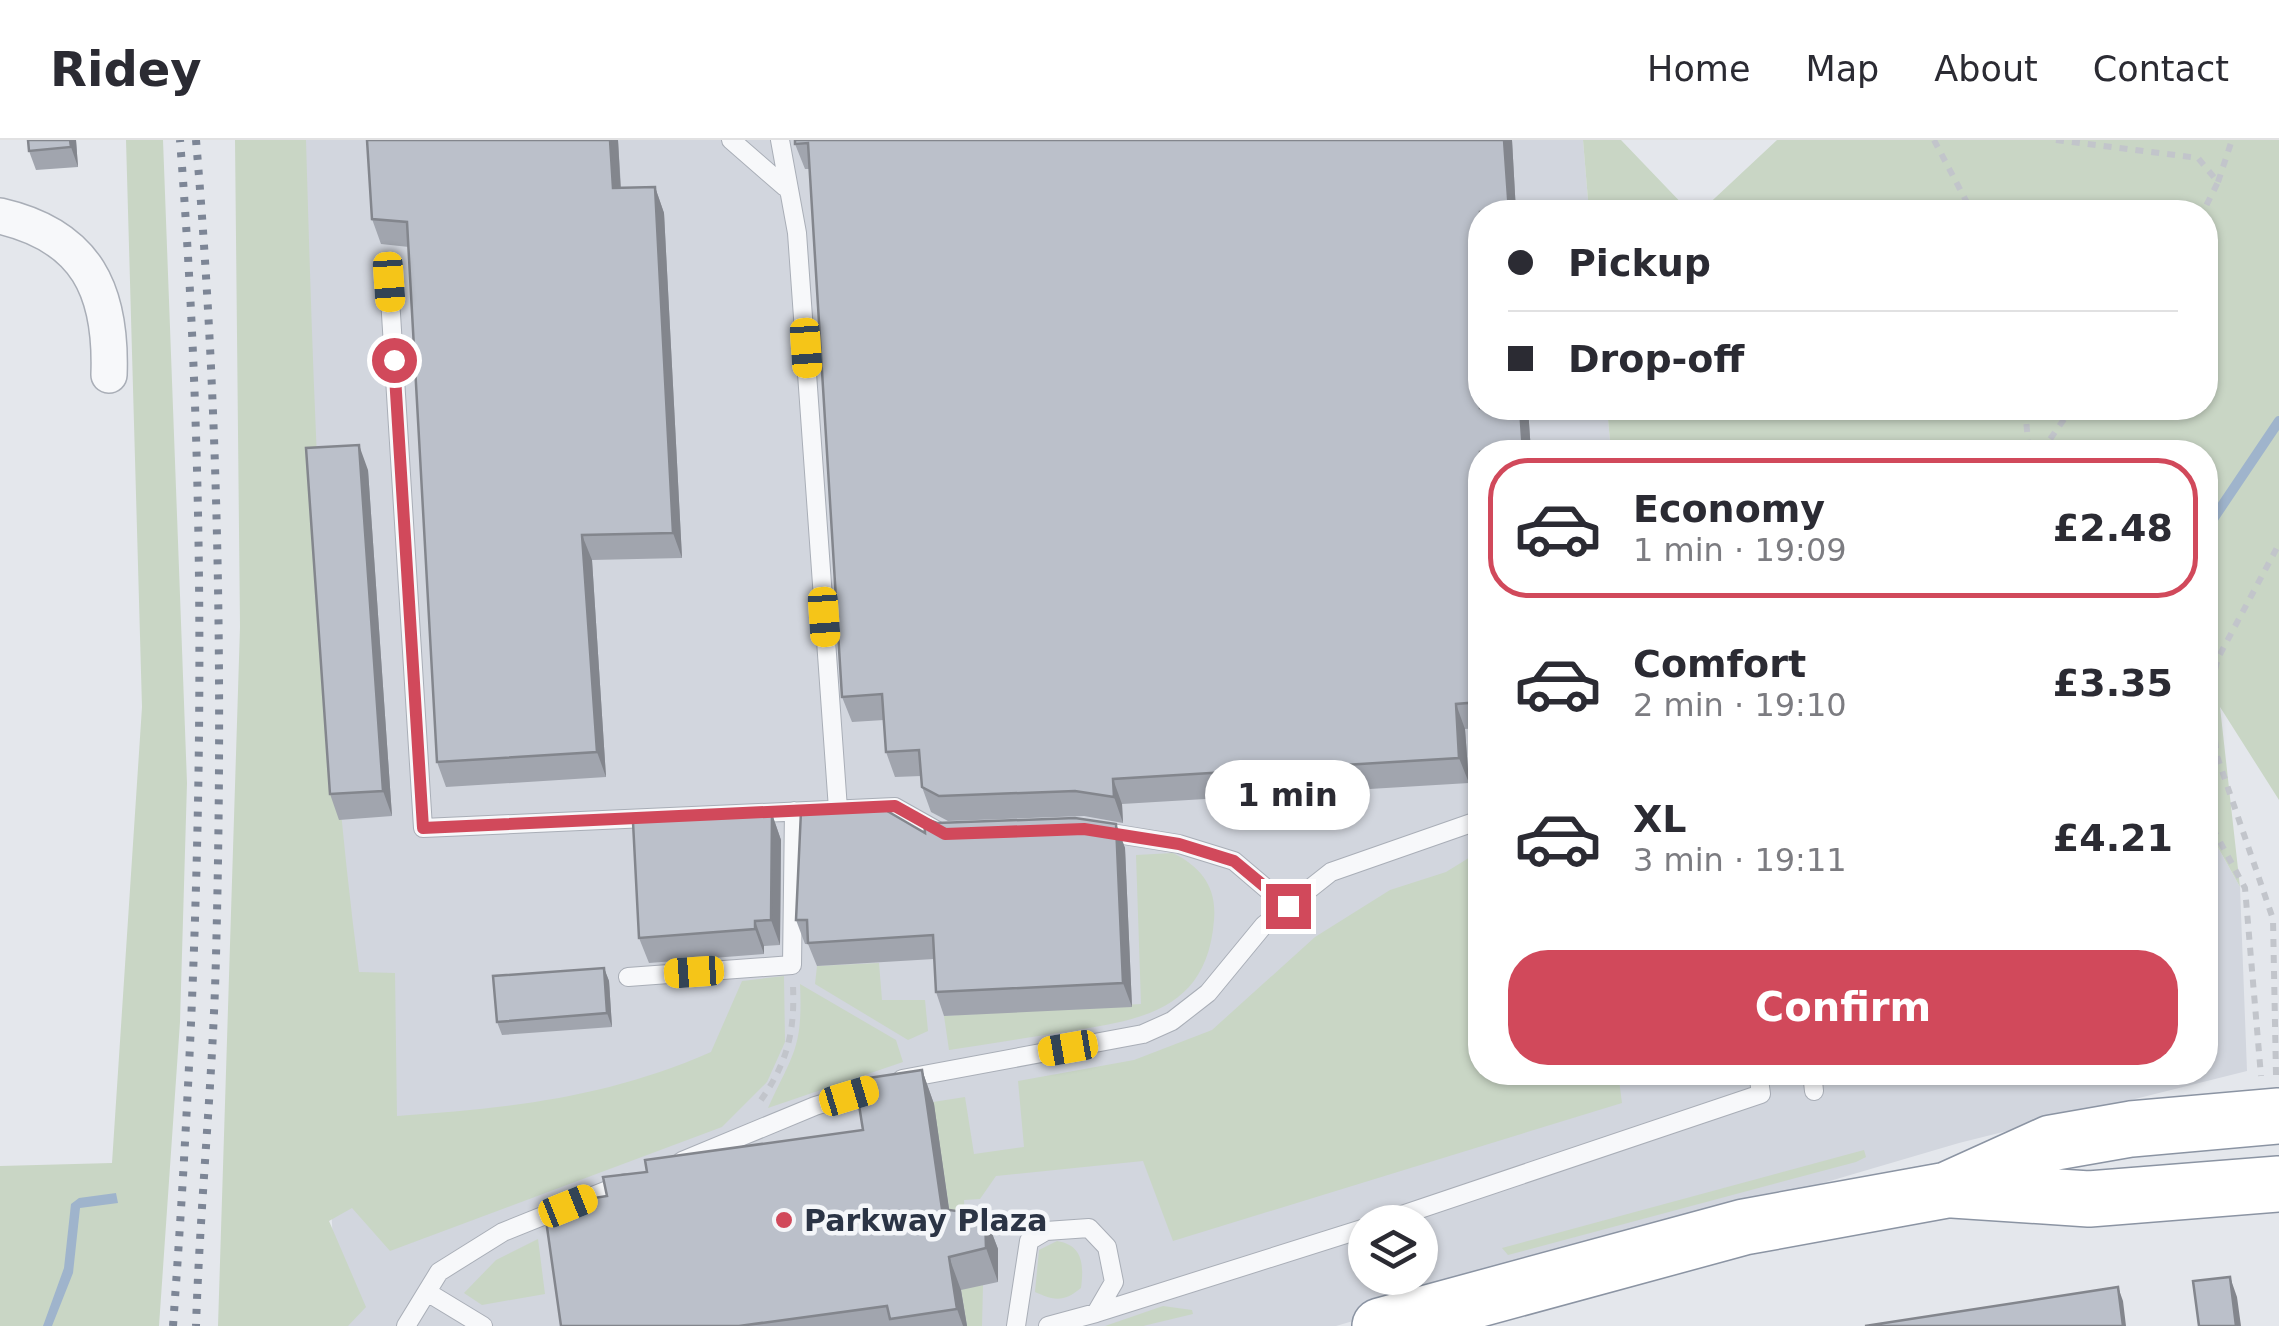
<!DOCTYPE html>
<html lang="en">
<head>
<meta charset="utf-8">
<style>
  :root { --surface:#fff; --page:#f7f7f7; --text:#2b2b33; --muted:#7c7c81; --line:#e1e1e2; --accent:#d1495b }
  body { margin:0; font-family:"DejaVu Sans",sans-serif; background:var(--page); color:var(--text); height:100vh; display:flex; flex-direction:column; font-size:38px; white-space:nowrap }
  * { box-sizing:border-box; margin:0 }
  p { font-size:32px; color:var(--muted) }
  .icon { flex:none; width:55px; height:55px; fill:none; stroke:currentColor; stroke-width:2; stroke-linecap:round; stroke-linejoin:round }
  .map { position:relative; flex:1; overflow:hidden }
  .side { position:absolute; left:1468px; top:300px; width:750px; height:645px; display:flex; flex-direction:column; background:var(--surface); border-radius:40px; box-shadow:0 2px 8px #0004 }
  .side>* { flex:none }
  .guide { position:absolute; left:1468px; top:60px; width:750px; height:220px; border-radius:40px; box-shadow:0 2px 8px #0004; display:grid; align-content:center; height:220px; padding:0 40px; background:var(--surface) }
  .tools { position:absolute; left:1348px; top:1065px; display:grid; gap:20px }
  .tools a { display:grid; place-items:center; width:90px; height:90px; border-radius:50%; background:var(--surface); box-shadow:0 2px 8px #0004; font-size:50px }
  .end { position:absolute; width:45px; height:45px; margin:-22px; border:12px solid #d1495b; background:#fff; box-shadow:0 0 0 5px #fff }
  .from { border-radius:50% }
  .bubble { position:absolute; height:70px; border-radius:35px; background:var(--surface); box-shadow:0 2px 8px #0004; font-size:32px; font-weight:800; line-height:70px; text-align:center }
  .car { position:absolute; width:30px; height:60px; margin:-30px -15px; border-radius:12px; box-shadow:0 0 8px 2px #0007; background:linear-gradient(#f5c518 24%,#345 0 40%,#f5c518 0 76%,#345 0 86%,#f5c518 0) }
  .guide b { display:flex; align-items:center; gap:35px; height:95px; font-size:38px }
  .guide b+b { border-top:2px solid var(--line) }
  .guide i { width:25px; height:25px; background:var(--text) }
  ul { padding:18px 0 0; list-style:none }
  li { display:flex; align-items:center; gap:30px; height:140px; margin:0 20px 15px; padding:0 20px; border:5px solid transparent; border-radius:40px }
  li div { flex:1 }
  li b { display:block; font-size:38px }
  li em { font-style:normal; font-weight:800 }
  li.selected { border-color:var(--accent) }
  li>.icon { width:90px; height:90px; stroke-width:1.5 }
  .cta { display:flex; gap:20px; margin-top:auto; padding:20px 40px }
  .cta a { flex:1; height:115px; border-radius:40px; background:var(--accent); color:#fff; font-size:40px; font-weight:800; line-height:115px; text-align:center }
  header { display:flex; align-items:center; gap:60px; box-sizing:border-box; height:140px; padding:0 50px; background:var(--surface); border-bottom:2px solid var(--line) }
  header strong { font-size:48px }
  nav { display:flex; gap:55px; margin-inline-start:auto; font-size:35px }
  .map>svg:first-child { display:block }
</style>
</head>
<body>
<header>
<strong>Ridey</strong>
<nav><a>Home</a><a>Map</a><a>About</a><a>Contact</a></nav>
</header>
<div class="map">
<svg width="2279" height="1186" viewBox="0 0 2279 1186">
  <rect width="100%" height="100%" fill="#e4e7ec"/>
  <path fill="#d2d6de" fill-rule="evenodd" d="M 278,0 L 1583,0 L 1589,72 L 1480,72 L 1480,268 L 1607,268 L 1611,312 L 1480,312 L 1480,932 L 2205,932 L 2205,684 L 2240,747 L 2247,931 L 1959,1003 L 1336,1186 L 323,1186 L 334,1124 ZM 1365,1082 L 1420,1082 L 1420,1138 L 1365,1138 Z"/>
  <path fill="#c9d6c5" d="M 126,0 L 163,0 L 187,643 L 180,882 L 159,1186 L 0,1186 L 0,1026 L 112,1023 L 142,567 Z
    M 235,0 L 306,0 C 314,278 323,556 359,832 L 395,833 L 397,976 C 510,968 606,958 711,912 L 742,841 L 784,836 L 785,902 L 767,942 L 722,987 L 390,1111 L 352,1068 L 329,1081 L 366,1167 L 348,1186 L 218,1186 L 240,487 Z
    M 1583,0 L 1621,0 L 1690,72 L 1589,72 Z
    M 1777,0 L 2279,0 L 2279,660 L 2220,567 L 2240,747 L 2205,684 L 2205,312 L 1611,312 L 1607,268 L 2205,268 L 2205,72 L 1700,72 Z
    M 1480,711 L 1480,932 L 1618,933 L 1622,963 L 1173,1101 L 1143,1021 L 996,1036 L 980,1059 L 964,1060 L 966,1106 L 955,1107 L 933,962 L 965,957 L 974,1014 L 1024,1007 L 1018,941 L 1134,920 L 1212,890 L 1315,797 L 1390,750 L 1446,732 Z
    M 1173,713 C 1201,727 1217,747 1214,780 C 1207,872 1139,880 1064,892 C 1026,898 987,904 949,910 L 944,876 L 1141,864 L 1136,715 Z
    M 879,823 L 882,860 L 925,860 L 928,891 L 908,900 L 815,844 L 817,826 Z
    M 800,844 L 896,900 L 903,922 L 768,968 C 793,913 803,909 800,844 Z
    M 1864,1010 L 1866,1017 L 1856,1022 L 1508,1115 L 1502,1108 Z
    M 538,1099 L 545,1154 L 482,1165 L 464,1153 L 496,1120 Z
    M 1057,1101 C 1083,1105 1084,1125 1081,1148 C 1064,1162 1055,1161 1035,1152 L 1039,1110 Z
    M 983,1145 L 982,1186 L 967,1186 L 961,1149 Z
    M 1163,1166 L 1192,1170 L 1193,1174 L 1143,1186 L 1105,1186 Z"/>
  <path fill="#9fb4cc" d="M 116,1053 L 118,1063 L 80,1068 L 73,1133 L 52,1186 L 43,1186 L 64,1128 L 71,1064 L 79,1058 Z"/>
  <g fill="none" stroke-linecap="round" stroke-linejoin="round">
    <path stroke="#9fb4cc" stroke-width="10" d="M 2205,391 L 2279,281"/>
    <defs>
      <path id="lane" d="M 731,0 L 785,47
        M 780,0 L 797,93 L 838,669
        M 389,142 L 423,688 L 895,667 L 943,694
        M 1099,691 L 1179,704 L 1234,721 L 1288,767
        M 628,837 L 792,825 L 794,671
        M 1812,932 L 1814,951
        M 902,939 L 1143,894 L 1172,881 L 1208,853 L 1264,785 L 1331,732 L 1480,680
        M 682,1021 L 815,966 L 877,947
        M 1381,1082 L 1761,954 L 1758,932
        M 427,1152 L 483,1186
        M 1096,1173 L 1365,1088
        M 406,1186 L 439,1132 L 503,1092 L 625,1043
        M 1016,1186 L 1029,1101 L 1046,1091 L 1089,1088 L 1107,1107 L 1114,1142 L 1096,1173 L 1048,1186"/>
      <path id="street" d="M 0,76 C 87,96 112,151 109,235"/>
      <path id="highway" d="M 1953,1050 L 2089,1059 L 2279,1044
        M 1380,1186 L 1744,1087 L 1947,1050 L 2051,1003 L 2131,989 L 2279,976"/>
    </defs>
    <use href="#lane" stroke="#a9aeb7" stroke-width="20"/>
    <use href="#street" stroke="#a9aeb7" stroke-width="38"/>
    <use href="#highway" stroke="#8b94a3" stroke-width="58"/>
    <path stroke="#c2c5cb" stroke-width="6" stroke-dasharray="8 8" stroke-linecap="butt" d="M 1934,0 L 1972,72
      M 2056,0 L 2198,18 L 2218,42 L 2203,72
      M 2218,42 L 2232,0
      M 2025,268 L 2029,312
      M 2041,312 L 2072,268
      M 2205,674 L 2245,748 L 2261,936
      M 2276,935 L 2273,779 L 2217,616 L 2209,554 L 2218,518 L 2279,404
      M 761,960 C 787,923 795,892 793,846"/>
    <use href="#lane" stroke="#f7f8fa" stroke-width="18"/>
    <use href="#street" stroke="#f7f8fa" stroke-width="35"/>
    <use href="#highway" stroke="#fff" stroke-width="55"/>
    <path stroke="#7d8696" stroke-width="8" stroke-dasharray="5 10" stroke-linecap="butt" d="M 196,0 C 219,270 223,545 216,816 C 213,939 200,1063 196,1186
      M 173,1186 C 202,792 211,395 180,0"/>
  </g>
  <path fill="#a1a5ae" d="M 76,0 L 78,27 L 36,30 L 29,11 Z
    M 367,0 L 618,0 L 621,48 L 655,47 L 664,73 L 682,418 L 592,420 L 606,637 L 446,647 L 437,622 L 409,107 L 381,104 L 372,79 Z
    M 1512,0 L 1516,72 L 1480,72 L 1480,268 L 1528,268 L 1531,312 L 1480,312 L 1480,588 L 1465,589 L 1469,643 L 1122,664 L 1123,683 L 1084,676 L 948,681 L 931,672 L 922,647 L 921,636 L 895,637 L 886,612 L 884,580 L 852,582 L 842,557 L 810,29 L 805,29 L 795,4 Z
    M 368,330 L 392,676 L 339,680 L 330,654 Z
    M 772,674 L 781,700 L 780,805 L 764,806 L 764,814 L 649,823 L 639,798 Z
    M 937,683 L 1116,684 L 1125,708 L 1132,867 L 944,876 L 936,852 L 934,819 L 817,826 L 808,804 L 805,804 L 796,780 L 925,693 Z
    M 604,828 L 609,841 L 612,887 L 502,895 L 497,882 Z
    M 922,930 L 934,964 L 949,1070 L 985,1075 L 998,1109 L 998,1142 L 961,1150 L 967,1186 L 561,1186 L 647,1032 L 863,990 Z"/>
  <path fill="#83868d" d="M 70,0 L 76,0 L 78,27 L 71,7 Z
    M 610,0 L 618,0 L 622,74 L 613,48 Z
    M 1504,0 L 1512,0 L 1516,72 L 1509,72 Z
    M 655,47 L 664,73 L 682,418 L 673,393 Z
    M 1520,268 L 1528,268 L 1531,312 L 1523,312 Z
    M 359,305 L 368,330 L 392,676 L 383,651 Z
    M 582,395 L 592,420 L 606,637 L 597,612 Z
    M 1456,564 L 1465,589 L 1469,643 L 1459,618 Z
    M 1113,639 L 1122,664 L 1123,683 L 1114,657 Z
    M 772,674 L 781,700 L 780,805 L 771,780 Z
    M 1116,684 L 1125,708 L 1132,867 L 1123,843 Z
    M 755,781 L 764,806 L 764,814 L 755,789 Z
    M 604,828 L 609,841 L 612,887 L 607,873 Z
    M 922,930 L 934,964 L 954,1103 L 942,1069 Z
    M 985,1075 L 998,1109 L 998,1142 L 986,1108 Z
    M 949,1117 L 961,1150 L 967,1186 L 963,1186 L 957,1169 Z
    M 2230,1137 L 2237,1157 L 2241,1186 L 2236,1186 Z
    M 2118,1147 L 2123,1161 L 2126,1186 L 2123,1186 Z"/>
  <path fill="#bbc0ca" stroke="#83868d" stroke-width="2.5" d="M 28,0 L 70,0 L 71,7 L 29,11 Z
    M 367,0 L 610,0 L 613,48 L 655,47 L 673,393 L 582,395 L 597,612 L 437,622 L 407,82 L 372,79 Z
    M 795,0 L 1504,0 L 1509,72 L 1480,72 L 1480,268 L 1520,268 L 1523,312 L 1480,312 L 1480,562 L 1456,564 L 1459,618 L 1113,639 L 1114,657 L 1075,651 L 939,656 L 922,647 L 919,610 L 886,612 L 882,554 L 842,557 L 808,3 L 795,4 Z
    M 359,305 L 383,651 L 330,654 L 306,308 Z
    M 882,668 L 925,693 L 924,678 L 937,683 L 1075,678 L 1116,684 L 1123,843 L 936,852 L 933,795 L 808,803 L 807,780 L 796,780 L 801,671 Z
    M 772,674 L 771,780 L 755,781 L 755,789 L 639,798 L 633,682 Z
    M 604,828 L 607,873 L 497,882 L 493,836 Z
    M 922,930 L 942,1069 L 985,1075 L 986,1108 L 949,1117 L 957,1169 L 890,1179 L 887,1166 L 739,1186 L 561,1186 L 544,1066 L 607,1056 L 603,1037 L 647,1032 L 645,1020 L 863,990 L 855,940 Z
    M 2230,1137 L 2236,1186 L 2199,1186 L 2193,1141 Z
    M 2118,1147 L 2123,1186 L 1865,1186 Z"/>
  <g fill="none" stroke-linecap="round" stroke-linejoin="round">
    <path stroke="#d1495b" stroke-width="12" d="M 394,220 L 423,688 L 895,666 L 945,694 L 1084,689 L 1179,704 L 1234,721 L 1288,766"/>
  </g>
  <circle fill="#d1495b" stroke="#f4f6f9" stroke-width="4" cx="784" cy="1080" r="10"/>
  <g text-anchor="middle" dominant-baseline="central" stroke-width="9" stroke-linejoin="round" paint-order="stroke">
    <g font-size="30" font-weight="bold" fill="#2b3445" stroke="#f4f6f9" text-anchor="start">
      <text x="804" y="1080">Parkway Plaza</text>
    </g>
  </g>
</svg>
<div class="tools">
<a><svg class="icon" aria-label="layers" viewBox="0 0 24 24"><path d="M12 4l9 5-9 5-9-5zM3 14l9 5 9-5"/></svg></a>
</div>
<i class="end from" style="left:394px;top:220px"></i>
<i class="end" style="left:1288px;top:766px"></i>
<div class="bubble" style="left:1205px;top:620px;width:165px">1 min</div>
<i class="car" style="left:389px;top:142px;rotate:176deg"></i>
<i class="car" style="left:806px;top:208px;rotate:176deg"></i>
<i class="car" style="left:824px;top:477px;rotate:176deg"></i>
<i class="car" style="left:694px;top:832px;rotate:266deg"></i>
<i class="car" style="left:1068px;top:908px;rotate:260deg"></i>
<i class="car" style="left:849px;top:956px;rotate:73deg"></i>
<i class="car" style="left:568px;top:1066px;rotate:68deg"></i>
<div class="guide">
<b><i class="from"></i>Pickup</b>
<b><i></i>Drop-off</b>
</div>
<section class="side">
<ul>
<li class="selected"><svg class="icon" aria-label="car" viewBox="0 0 24 24"><path d="M5 17H2v-5l4-1 3-4h7l3 4 3 1v5h-3M9 17h6M6 11h13"/><circle cx="7" cy="17" r="2"/><circle cx="17" cy="17" r="2"/></svg><div><b>Economy</b><p>1 min · 19:09</p></div><em>£2.48</em></li>
<li><svg class="icon" aria-label="car" viewBox="0 0 24 24"><path d="M5 17H2v-5l4-1 3-4h7l3 4 3 1v5h-3M9 17h6M6 11h13"/><circle cx="7" cy="17" r="2"/><circle cx="17" cy="17" r="2"/></svg><div><b>Comfort</b><p>2 min · 19:10</p></div><em>£3.35</em></li>
<li><svg class="icon" aria-label="car" viewBox="0 0 24 24"><path d="M5 17H2v-5l4-1 3-4h7l3 4 3 1v5h-3M9 17h6M6 11h13"/><circle cx="7" cy="17" r="2"/><circle cx="17" cy="17" r="2"/></svg><div><b>XL</b><p>3 min · 19:11</p></div><em>£4.21</em></li>
</ul>
<div class="cta"><a>Confirm</a></div>
</section>
</div>
</body>
</html>
